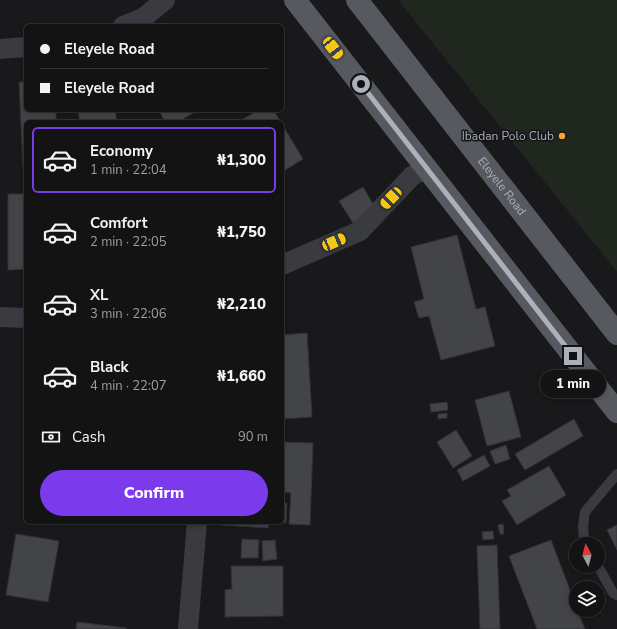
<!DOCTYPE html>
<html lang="en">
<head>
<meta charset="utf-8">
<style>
  :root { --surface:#131314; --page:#1c1c1d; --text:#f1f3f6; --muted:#9d9ea0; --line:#323234; --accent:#7c3aed }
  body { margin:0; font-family:"Nunito Sans",sans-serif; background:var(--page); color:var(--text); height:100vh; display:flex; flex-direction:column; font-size:15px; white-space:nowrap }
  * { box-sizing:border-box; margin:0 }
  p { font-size:13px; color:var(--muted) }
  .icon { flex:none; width:22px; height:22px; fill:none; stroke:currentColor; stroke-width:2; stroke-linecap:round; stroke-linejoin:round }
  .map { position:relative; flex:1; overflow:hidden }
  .sheet { position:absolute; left:24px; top:120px; width:260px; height:404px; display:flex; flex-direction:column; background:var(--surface); border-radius:6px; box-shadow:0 2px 6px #0003,0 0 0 1px var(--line) }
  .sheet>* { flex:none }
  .top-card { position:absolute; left:24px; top:24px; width:260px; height:88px; border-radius:6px; box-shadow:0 2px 6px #0003,0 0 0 1px var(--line); display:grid; align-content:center; height:88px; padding:0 16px; background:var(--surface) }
  .needle { width:26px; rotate:353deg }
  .buttons { position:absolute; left:569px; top:537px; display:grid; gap:8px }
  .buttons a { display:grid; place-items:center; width:36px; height:36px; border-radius:50%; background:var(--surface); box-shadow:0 2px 6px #0003,0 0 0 1px var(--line); font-size:20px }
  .end { position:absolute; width:18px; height:18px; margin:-9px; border:5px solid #abb1bb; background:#111; box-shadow:0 0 0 2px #111 }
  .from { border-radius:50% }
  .bubble { position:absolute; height:28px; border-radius:14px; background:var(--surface); box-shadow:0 2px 6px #0003,0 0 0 1px var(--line); font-size:13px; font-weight:800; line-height:28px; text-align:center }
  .car { position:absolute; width:12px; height:24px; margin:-12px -6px; border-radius:5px; box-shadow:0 0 3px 1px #0007; background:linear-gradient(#f5c518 24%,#345 0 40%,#f5c518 0 76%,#345 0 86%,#f5c518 0) }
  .top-card b { display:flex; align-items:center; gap:14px; height:38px; font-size:15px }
  .top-card b+b { border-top:1px solid var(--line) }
  .top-card i { width:10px; height:10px; background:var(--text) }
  ul { padding:7px 0 0; list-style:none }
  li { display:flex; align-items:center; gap:12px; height:66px; margin:0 8px 6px; padding:0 8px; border:2px solid transparent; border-radius:6px }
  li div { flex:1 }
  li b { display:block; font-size:15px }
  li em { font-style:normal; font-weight:800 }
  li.current { border-color:var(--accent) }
  li>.icon { width:36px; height:36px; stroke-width:1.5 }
  .pay { display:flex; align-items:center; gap:10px; height:44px; padding:0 16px; font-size:15px }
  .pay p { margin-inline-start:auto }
  .cta { display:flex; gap:8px; margin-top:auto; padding:8px 16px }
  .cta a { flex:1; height:46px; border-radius:24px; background:var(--accent); color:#fff; font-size:16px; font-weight:800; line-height:46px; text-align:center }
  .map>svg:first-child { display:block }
</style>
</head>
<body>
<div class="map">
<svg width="617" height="629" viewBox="0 0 617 629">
  <rect width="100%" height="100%" fill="#19191b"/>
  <path fill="#1f271f" d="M 398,0 L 617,0 L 617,272 Z"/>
  <path fill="#434448" stroke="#333337" d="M 19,82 L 26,82 L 26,110 L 56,110 L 56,122 L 26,122 L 26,167 L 23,167 Z
    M 78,110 L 115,110 L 117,122 L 80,122 Z
    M 159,110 L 197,110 L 197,111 L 177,122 L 165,122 Z
    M 259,110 L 273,110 L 281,122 L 245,122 L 243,119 Z
    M 282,124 L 303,159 L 282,172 Z
    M 363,187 L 376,209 L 353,223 L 339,201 Z
    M 8,194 L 26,194 L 26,269 L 8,270 Z
    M 457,235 L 476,309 L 485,307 L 495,346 L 441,360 L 429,316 L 419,318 L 414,302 L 424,299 L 411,247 Z
    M 307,333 L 312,417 L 282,419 L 282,335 Z
    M 509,391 L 521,437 L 487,446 L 475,400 Z
    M 447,402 L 448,410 L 431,412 L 430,404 Z
    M 447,413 L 447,418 L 438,419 L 438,414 Z
    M 574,419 L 583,436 L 525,470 L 515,454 Z
    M 456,430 L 472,456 L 453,468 L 437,442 Z
    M 282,442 L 313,443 L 310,525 L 289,524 L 291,493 L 282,492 Z
    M 506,445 L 510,459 L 495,464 L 490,451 Z
    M 484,455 L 490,466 L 463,481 L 457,470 Z
    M 549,466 L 566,495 L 517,525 L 502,501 L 511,496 L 507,490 Z
    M 282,503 L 287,503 L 286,523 L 276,522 L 282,522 Z
    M 221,522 L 269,522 L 268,528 L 221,525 Z
    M 503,524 L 504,534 L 500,534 L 498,525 Z
    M 617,525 L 617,550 L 607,530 Z
    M 493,531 L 494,539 L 483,540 L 482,532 Z
    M 16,534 L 59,541 L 48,602 L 6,595 Z
    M 242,539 L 259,540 L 258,558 L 241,558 Z
    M 275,540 L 277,559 L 263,561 L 262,541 Z
    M 551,540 L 576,606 L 576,610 L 577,610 L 585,629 L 537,629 L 509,556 Z
    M 497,545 L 500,629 L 480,629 L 477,546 Z
    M 231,566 L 283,566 L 283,616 L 225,617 L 225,590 L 232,589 Z
    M 77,622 L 126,628 L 126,629 L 76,629 Z"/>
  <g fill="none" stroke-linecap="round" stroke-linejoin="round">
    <path stroke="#3a3b40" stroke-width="10" d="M 586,544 L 584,540 L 583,526 L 585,512 L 617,474
      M 598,566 L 613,593 L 617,595"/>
    <path stroke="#3a3b40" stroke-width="20" d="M 123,26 L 143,18 L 165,0
      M 0,49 L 26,47
      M 282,265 L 360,231 L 412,176 L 427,168
      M 0,317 L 26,318
      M 188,629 L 197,522"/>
    <g stroke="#565960" stroke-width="22">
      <path d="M 295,0 L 617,412"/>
      <path id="s1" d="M 357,0 L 617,334"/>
    </g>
  </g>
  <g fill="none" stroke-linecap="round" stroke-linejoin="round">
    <path stroke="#abb1bb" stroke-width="5" d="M 361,84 L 573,356"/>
  </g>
  <circle fill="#f6a837" stroke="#141416" stroke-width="1.5" cx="562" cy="136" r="4"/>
  <g text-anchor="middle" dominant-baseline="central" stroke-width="3" stroke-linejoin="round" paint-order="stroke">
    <g font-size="12" fill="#abb1bb" stroke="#141416" text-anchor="end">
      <text x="554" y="136">Ibadan Polo Club</text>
    </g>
    <g font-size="12" fill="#abb1bb" stroke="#141416">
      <text stroke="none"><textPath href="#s1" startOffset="236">Eleyele Road</textPath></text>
    </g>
  </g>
</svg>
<div class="buttons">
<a><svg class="needle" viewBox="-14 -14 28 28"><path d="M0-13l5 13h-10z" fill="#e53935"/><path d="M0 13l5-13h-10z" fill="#9d9ea0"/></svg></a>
<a><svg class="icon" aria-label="layers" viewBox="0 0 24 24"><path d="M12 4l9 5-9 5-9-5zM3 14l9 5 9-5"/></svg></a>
</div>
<i class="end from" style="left:361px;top:84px"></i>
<i class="end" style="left:573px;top:356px"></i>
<div class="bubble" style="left:540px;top:370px;width:66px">1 min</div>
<i class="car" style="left:333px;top:48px;rotate:142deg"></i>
<i class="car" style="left:391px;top:198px;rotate:224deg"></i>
<i class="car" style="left:334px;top:242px;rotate:67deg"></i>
<div class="top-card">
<b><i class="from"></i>Eleyele Road</b>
<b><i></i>Eleyele Road</b>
</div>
<section class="sheet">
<ul>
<li class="current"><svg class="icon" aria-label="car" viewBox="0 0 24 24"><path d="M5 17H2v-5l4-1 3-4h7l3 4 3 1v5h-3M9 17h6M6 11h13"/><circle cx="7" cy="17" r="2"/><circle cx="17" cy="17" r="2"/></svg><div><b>Economy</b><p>1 min · 22:04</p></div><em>₦1,300</em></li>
<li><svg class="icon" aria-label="car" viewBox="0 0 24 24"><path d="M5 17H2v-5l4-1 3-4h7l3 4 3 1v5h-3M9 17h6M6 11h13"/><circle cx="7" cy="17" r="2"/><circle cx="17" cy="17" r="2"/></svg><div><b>Comfort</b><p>2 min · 22:05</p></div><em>₦1,750</em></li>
<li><svg class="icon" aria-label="car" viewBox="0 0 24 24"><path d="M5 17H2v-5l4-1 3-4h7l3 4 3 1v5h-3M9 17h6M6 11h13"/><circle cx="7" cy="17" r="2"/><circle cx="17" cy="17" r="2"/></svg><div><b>XL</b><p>3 min · 22:06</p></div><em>₦2,210</em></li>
<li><svg class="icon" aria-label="car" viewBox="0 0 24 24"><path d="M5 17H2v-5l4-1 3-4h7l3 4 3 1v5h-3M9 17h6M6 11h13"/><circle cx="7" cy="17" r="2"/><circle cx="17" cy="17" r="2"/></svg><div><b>Black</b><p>4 min · 22:07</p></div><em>₦1,660</em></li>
</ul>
<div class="pay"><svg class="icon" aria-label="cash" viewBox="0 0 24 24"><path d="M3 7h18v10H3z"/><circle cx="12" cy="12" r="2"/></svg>Cash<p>90 m</p></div>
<div class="cta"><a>Confirm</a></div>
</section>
</div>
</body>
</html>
